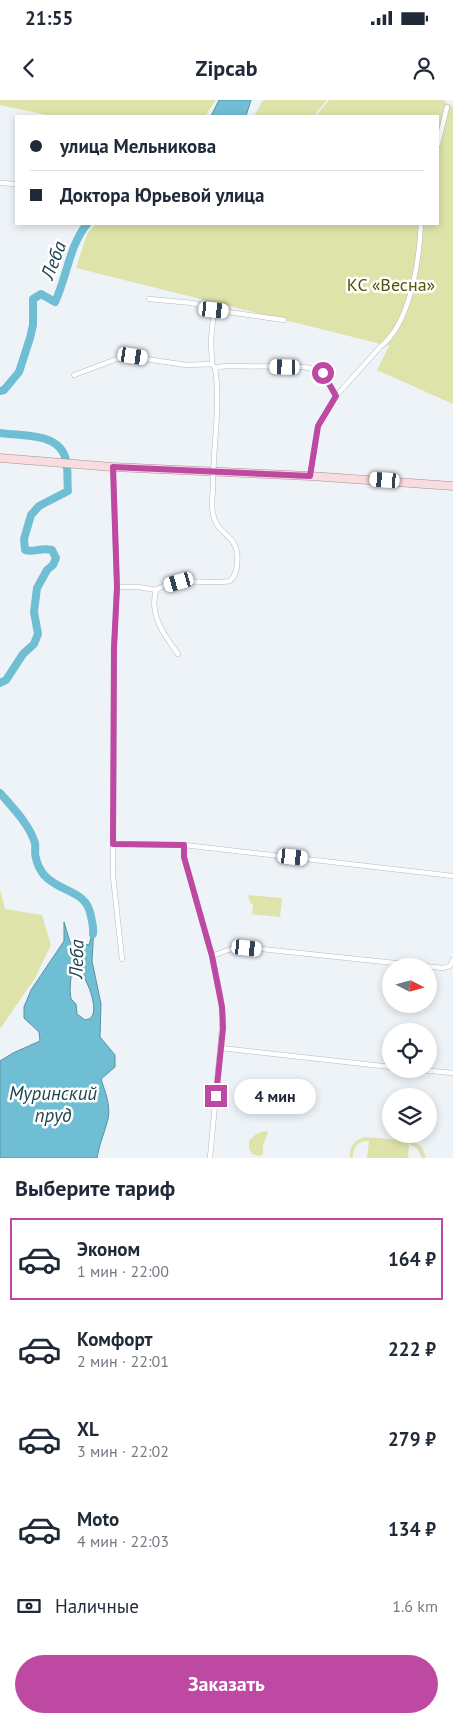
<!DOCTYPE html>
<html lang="ru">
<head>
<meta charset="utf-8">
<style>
  :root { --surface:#fff; --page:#f6f6f7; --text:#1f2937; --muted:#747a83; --line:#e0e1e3; --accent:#bd49a2 }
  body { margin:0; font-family:"PT Sans",sans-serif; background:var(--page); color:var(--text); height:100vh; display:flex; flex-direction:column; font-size:19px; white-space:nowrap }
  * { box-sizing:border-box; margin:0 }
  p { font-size:16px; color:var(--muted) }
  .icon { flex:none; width:28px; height:28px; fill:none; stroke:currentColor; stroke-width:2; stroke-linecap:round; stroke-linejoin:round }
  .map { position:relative; height:1058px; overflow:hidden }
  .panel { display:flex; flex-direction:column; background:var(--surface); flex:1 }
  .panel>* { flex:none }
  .top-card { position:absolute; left:15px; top:15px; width:424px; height:110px; border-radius:0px; box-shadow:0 2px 8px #0003; display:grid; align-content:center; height:110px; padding:0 15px; background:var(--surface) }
  .needle { width:32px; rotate:96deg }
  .controls { position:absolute; left:382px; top:858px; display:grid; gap:10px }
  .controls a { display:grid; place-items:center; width:55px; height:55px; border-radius:50%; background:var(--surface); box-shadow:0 2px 8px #0003; font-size:25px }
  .end { position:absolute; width:22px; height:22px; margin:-11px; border:6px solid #bd49a2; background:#fff; box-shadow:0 0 0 2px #fff }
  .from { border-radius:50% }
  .bubble { position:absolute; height:35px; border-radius:18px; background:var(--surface); box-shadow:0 2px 8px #0003; font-size:16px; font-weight:600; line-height:35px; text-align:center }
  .car { position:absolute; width:15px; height:30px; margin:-15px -8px; border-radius:6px; box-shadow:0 0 4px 1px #0007; background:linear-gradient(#fff 24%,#345 0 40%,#fff 0 76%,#345 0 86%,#fff 0) }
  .top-card b { display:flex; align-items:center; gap:18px; height:48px; font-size:19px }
  .top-card b+b { border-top:1px solid var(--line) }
  .top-card i { width:12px; height:12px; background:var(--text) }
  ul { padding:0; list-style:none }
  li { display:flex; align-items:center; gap:15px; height:82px; margin:0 10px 8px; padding:0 5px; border:2px solid transparent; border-radius:0px }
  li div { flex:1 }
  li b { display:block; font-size:19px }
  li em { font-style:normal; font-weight:600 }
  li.selected { border-color:var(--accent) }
  li>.icon { width:45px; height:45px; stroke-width:1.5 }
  h2 { padding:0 15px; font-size:22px; line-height:60px }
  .pay { display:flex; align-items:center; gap:12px; height:55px; padding:0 15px; font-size:19px }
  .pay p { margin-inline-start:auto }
  .button { display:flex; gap:10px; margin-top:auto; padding:10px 15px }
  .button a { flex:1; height:58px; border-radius:30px; background:var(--accent); color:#fff; font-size:20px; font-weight:600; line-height:58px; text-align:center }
  .status { display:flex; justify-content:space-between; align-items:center; height:35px; padding:0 25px; background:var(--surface); direction:ltr }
  .status svg { height:14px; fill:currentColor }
  header { display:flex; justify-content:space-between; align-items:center; height:65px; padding:0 15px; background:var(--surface); font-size:22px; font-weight:600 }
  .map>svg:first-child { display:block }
</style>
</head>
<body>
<div class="status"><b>21:55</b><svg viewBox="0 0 49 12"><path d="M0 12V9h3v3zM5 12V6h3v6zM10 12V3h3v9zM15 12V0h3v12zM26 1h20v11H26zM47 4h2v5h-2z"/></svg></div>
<header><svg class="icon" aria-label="back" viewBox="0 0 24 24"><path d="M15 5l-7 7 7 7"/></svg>Zipcab<svg class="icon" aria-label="person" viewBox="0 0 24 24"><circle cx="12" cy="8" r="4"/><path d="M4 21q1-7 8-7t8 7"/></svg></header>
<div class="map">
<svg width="453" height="1058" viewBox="0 0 453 1058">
  <rect width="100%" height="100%" fill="#eef3f8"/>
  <path fill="#dee3aa" d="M 0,0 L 216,0 L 205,16 L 51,16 L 0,5 Z
    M 263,0 L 327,0 L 314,16 L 254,16 Z
    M 329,0 L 443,0 L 453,7 L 453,304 L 377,270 L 389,246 L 76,168 L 87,134 L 96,124 L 438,124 L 438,16 L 316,16 Z
    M 0,789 L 5,809 L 42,815 L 51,845 L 35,878 L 0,929 Z
    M 248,795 L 282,798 L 280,817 L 252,814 L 253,804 L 250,803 Z
    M 265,1031 L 268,1032 L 263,1046 L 263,1054 L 260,1056 L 252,1054 L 249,1048 L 249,1041 L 256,1034 Z
    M 365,1037 L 413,1041 L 422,1047 L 426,1058 L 422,1058 L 417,1048 L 409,1044 L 408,1058 L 367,1058 L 369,1041 C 358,1040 352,1048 353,1058 L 350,1058 C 349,1047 354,1040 365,1037 Z"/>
  <path fill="#6fbed4" stroke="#5991a1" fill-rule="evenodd" d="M 219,0 L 251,0 L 246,16 L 211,16 Z
    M 64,822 L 70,842 L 89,845 L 94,826 L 92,861 L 101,904 L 100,937 L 115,955 L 115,967 L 101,979 C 105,992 111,1005 108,1019 C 105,1032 99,1044 97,1058 L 0,1058 L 0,961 L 13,953 L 40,941 L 39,932 L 24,918 L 24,907 L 31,890 L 64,841 ZM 79,873 C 87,876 98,908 92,916 C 91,919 88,919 85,920 L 77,914 L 76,904 L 71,899 L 70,890 L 71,877 Z"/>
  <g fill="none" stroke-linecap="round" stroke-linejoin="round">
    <path stroke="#6fbed4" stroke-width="8" d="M 0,291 L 4,290 L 19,272 L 30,238 L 33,225 L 33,199 L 41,194 L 55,202 C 67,177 69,146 87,124
      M 0,333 C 25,337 65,331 67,367 C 68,375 67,383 68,391 L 39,406 L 31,415 L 24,439 L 25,450 C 34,453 40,447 52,450 L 56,458 L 53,465 L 47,470 L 37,488 L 34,512 L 38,534 L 34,544 L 23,554 L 6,580 L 0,583
      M 0,693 C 13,708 29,724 35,743 C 36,748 34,753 36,758 C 37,764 41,771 44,775 C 60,793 86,789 91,816 C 92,823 94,827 93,834"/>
    <defs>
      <path id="minor" d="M 438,44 L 447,7
        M 0,83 L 16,84
        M 149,199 L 193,203 L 214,210 L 284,220
        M 212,264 L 211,239 L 214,210
        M 74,275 L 117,259 L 133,257 L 186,265 L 212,264 L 215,268 L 225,266 L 303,267 L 320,270 L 336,296
        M 113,367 L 117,487 L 114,548 L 113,776 L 122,859
        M 310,376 L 318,326 L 336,296 L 380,247 C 411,223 419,161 421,124
        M 117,487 L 139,487 L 156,490
        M 178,554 C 164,535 149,515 156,490 C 179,475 205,485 230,481 C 235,476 237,470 237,464 C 241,434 217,437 213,414 C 211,405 213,393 213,384 C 213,345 221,306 215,268
        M 113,744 L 184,745 L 453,776
        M 184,745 L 184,757 L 212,856 L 220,893 L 223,917 L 210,1058
        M 212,856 L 228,850 L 242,847 L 443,868 L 450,866 L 453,860
        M 221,948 L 391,967
        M 412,969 L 453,973"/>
      <path id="primary" d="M 0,358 L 113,367 L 310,376 L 453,386"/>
    </defs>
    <use href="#minor" stroke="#b5babf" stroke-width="5.5"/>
    <use href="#primary" stroke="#ab8d91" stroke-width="9"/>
    <use href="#minor" stroke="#fff" stroke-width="4.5"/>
    <use href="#primary" stroke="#f8dcde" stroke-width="8"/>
  </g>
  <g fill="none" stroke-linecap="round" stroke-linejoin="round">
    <path stroke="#bd49a2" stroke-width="6" d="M 216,996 L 223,928 L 222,907 L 212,856 L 184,757 L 184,745 L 113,744 L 114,548 L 117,487 L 113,367 L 310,376 L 318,326 L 336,296 L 323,273"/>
  </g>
  <g text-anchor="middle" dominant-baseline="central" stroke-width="5" stroke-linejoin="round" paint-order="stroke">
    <g font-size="18" fill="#525407" stroke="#fff">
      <text x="391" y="184">КС «Весна»</text>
    </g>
    <g font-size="19" font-style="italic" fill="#1f444e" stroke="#fff">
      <text transform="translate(53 160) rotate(-69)">Леба</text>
      <text transform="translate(76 859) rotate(-88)">Леба</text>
      <text x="53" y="993">Муринский<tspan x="53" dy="22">пруд</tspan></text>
    </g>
  </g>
</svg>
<div class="controls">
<a><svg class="needle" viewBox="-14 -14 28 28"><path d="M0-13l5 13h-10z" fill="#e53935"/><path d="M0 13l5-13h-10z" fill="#747a83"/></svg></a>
<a><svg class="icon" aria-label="locate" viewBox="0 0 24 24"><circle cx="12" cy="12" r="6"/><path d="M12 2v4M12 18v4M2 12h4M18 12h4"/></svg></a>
<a><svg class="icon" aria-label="layers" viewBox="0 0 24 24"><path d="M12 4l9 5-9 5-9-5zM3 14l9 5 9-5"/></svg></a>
</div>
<i class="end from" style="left:323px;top:273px"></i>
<i class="end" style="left:216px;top:996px"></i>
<div class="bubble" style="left:234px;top:979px;width:82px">4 мин</div>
<i class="car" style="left:214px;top:210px;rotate:96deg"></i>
<i class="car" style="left:133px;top:256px;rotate:99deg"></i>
<i class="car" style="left:285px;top:267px;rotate:271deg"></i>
<i class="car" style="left:385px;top:380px;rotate:274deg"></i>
<i class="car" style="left:179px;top:482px;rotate:254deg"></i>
<i class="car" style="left:293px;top:757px;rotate:96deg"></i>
<i class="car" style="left:247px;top:848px;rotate:96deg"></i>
<div class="top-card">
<b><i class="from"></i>улица Мельникова</b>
<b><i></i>Доктора Юрьевой улица</b>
</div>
</div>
<section class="panel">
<h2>Выберите тариф</h2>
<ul>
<li class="selected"><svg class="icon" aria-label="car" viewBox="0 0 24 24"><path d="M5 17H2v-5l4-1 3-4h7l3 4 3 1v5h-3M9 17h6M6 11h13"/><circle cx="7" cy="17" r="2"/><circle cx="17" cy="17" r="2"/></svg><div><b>Эконом</b><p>1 мин · 22:00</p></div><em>164 ₽</em></li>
<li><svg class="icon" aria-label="car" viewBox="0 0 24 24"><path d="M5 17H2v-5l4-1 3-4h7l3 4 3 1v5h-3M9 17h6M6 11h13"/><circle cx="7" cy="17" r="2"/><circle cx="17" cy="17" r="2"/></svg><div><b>Комфорт</b><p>2 мин · 22:01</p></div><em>222 ₽</em></li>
<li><svg class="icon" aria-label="car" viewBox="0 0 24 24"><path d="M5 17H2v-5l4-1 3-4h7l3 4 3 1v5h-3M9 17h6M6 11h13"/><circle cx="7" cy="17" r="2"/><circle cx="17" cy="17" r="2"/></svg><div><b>XL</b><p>3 мин · 22:02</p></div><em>279 ₽</em></li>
<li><svg class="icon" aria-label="car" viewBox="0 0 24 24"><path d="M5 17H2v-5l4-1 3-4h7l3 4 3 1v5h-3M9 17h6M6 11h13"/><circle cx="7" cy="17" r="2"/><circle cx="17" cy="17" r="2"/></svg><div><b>Moto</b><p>4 мин · 22:03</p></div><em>134 ₽</em></li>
</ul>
<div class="pay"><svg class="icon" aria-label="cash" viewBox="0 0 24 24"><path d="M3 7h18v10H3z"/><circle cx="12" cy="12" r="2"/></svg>Наличные<p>1.6 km</p></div>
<div class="button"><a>Заказать</a></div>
</section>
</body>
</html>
